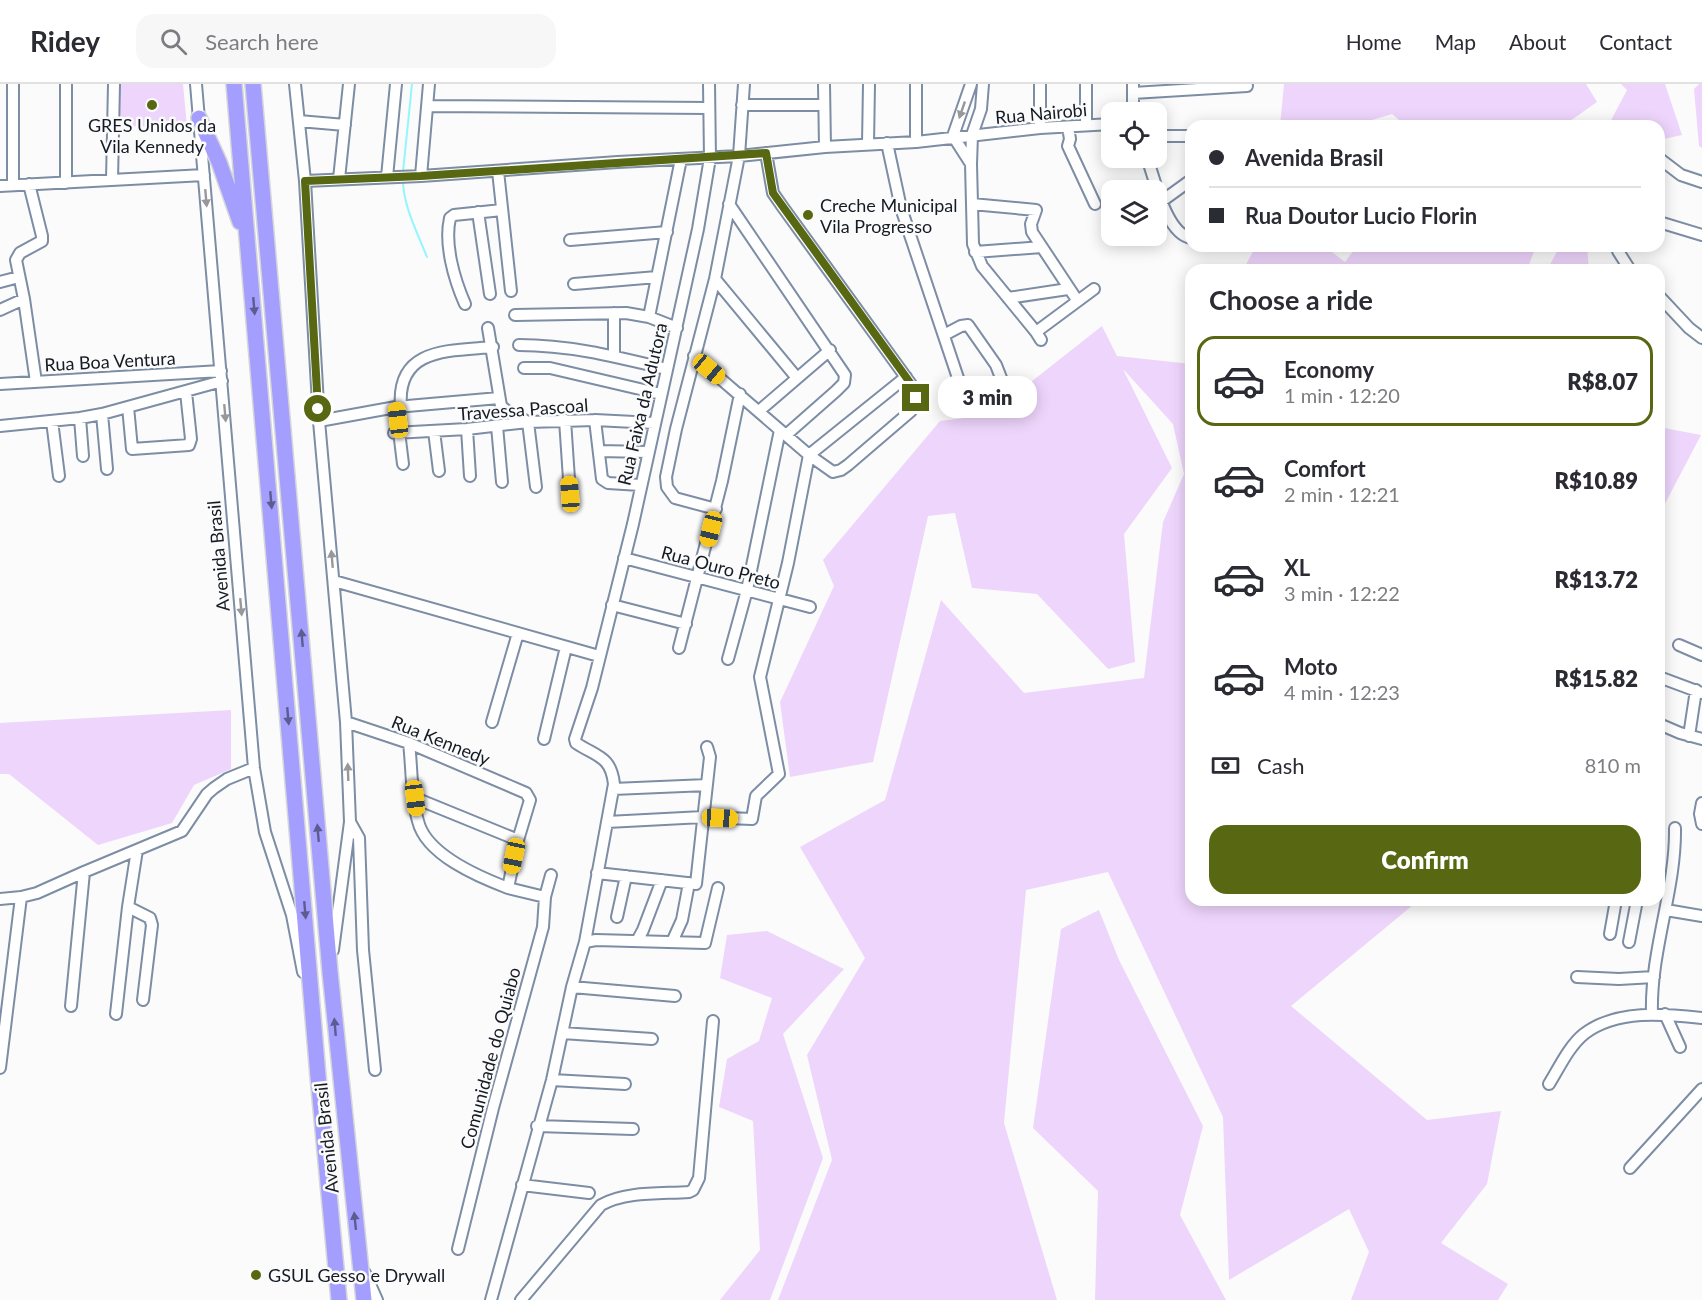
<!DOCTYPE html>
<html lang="en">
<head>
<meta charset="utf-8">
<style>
  :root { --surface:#fff; --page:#f7f7f7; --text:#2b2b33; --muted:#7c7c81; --line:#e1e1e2; --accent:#586812 }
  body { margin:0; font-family:Lato,sans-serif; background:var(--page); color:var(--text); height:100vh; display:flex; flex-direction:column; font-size:22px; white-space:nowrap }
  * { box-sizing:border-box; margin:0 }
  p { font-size:20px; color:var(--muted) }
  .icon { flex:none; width:33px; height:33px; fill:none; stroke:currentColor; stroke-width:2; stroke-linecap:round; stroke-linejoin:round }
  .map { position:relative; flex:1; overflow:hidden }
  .sheet { position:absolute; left:1185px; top:180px; width:480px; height:642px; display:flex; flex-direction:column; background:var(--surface); border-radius:18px; box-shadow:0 3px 15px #0003 }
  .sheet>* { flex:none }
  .top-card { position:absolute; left:1185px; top:36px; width:480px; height:132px; border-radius:18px; box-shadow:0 3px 15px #0003; display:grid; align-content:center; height:132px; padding:0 24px; background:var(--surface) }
  .fabs { position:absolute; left:1101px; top:18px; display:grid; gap:12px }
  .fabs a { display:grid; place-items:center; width:66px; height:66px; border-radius:12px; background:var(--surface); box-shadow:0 3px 15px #0003; font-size:30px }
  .end { position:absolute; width:27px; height:27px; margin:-14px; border:8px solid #586812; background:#fff; box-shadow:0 0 0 3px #fff }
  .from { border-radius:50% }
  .bubble { position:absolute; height:42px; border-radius:18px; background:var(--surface); box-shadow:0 3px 15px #0003; font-size:20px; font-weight:800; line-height:42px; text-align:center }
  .car { position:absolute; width:18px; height:36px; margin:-18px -9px; border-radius:8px; box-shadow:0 0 4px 2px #0007; background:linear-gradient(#f5c518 24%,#345 0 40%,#f5c518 0 76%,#345 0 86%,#f5c518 0) }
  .top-card b { display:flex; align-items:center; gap:21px; height:57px; font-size:22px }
  .top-card b+b { border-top:2px solid var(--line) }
  .top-card i { width:15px; height:15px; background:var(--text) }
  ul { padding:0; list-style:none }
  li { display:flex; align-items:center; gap:18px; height:90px; margin:0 12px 9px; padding:0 12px; border:3px solid transparent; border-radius:18px }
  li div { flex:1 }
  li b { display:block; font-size:22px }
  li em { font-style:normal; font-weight:800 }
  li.current { border-color:var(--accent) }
  li>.icon { width:54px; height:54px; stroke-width:1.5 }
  h2 { padding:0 24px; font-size:27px; line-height:72px }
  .pay { display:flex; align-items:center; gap:15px; height:66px; padding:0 24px; font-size:22px }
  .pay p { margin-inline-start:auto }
  .action { display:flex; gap:12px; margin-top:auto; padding:12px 24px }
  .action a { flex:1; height:69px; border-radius:18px; background:var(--accent); color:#fff; font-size:24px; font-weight:800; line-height:69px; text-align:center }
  header { display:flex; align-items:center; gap:36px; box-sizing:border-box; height:84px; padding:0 30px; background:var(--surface); border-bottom:2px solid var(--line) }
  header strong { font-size:28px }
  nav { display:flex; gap:33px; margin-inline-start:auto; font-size:21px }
  .search { width:420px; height:54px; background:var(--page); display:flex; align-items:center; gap:15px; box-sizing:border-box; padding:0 21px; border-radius:18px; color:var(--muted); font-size:22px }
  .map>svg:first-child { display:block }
</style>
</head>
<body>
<header>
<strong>Ridey</strong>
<div class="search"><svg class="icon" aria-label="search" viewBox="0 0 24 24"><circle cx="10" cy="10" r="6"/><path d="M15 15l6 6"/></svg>Search here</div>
<nav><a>Home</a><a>Map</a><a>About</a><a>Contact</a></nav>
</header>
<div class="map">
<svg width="1702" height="1216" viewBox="0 0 1702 1216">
  <rect width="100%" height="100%" fill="#fbfbfb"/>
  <path fill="#eed5fc" d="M 119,0 L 183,0 L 187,43 L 119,42 Z
    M 1284,0 L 1586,0 L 1597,18 L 1563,42 L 1406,42 L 1392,30 L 1352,42 L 1280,42 Z
    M 1621,0 L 1665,0 L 1682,51 L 1659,56 L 1659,42 L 1608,42 L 1627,6 Z
    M 1699,0 L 1702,0 L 1702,64 L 1699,62 L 1694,5 Z
    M 1256,162 L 1324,162 L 1345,178 L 1357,162 L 1536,162 L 1527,186 L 1243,186 Z
    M 1560,162 L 1587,162 L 1589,186 L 1547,186 Z
    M 1102,242 L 1117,272 L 1191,280 L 1191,816 L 1419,816 L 1291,922 L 1427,1036 L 1501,1027 L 1487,1100 L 1441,1159 L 1508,1200 L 1498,1216 L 1351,1216 L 1369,1168 L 1349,1125 L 1229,1196 L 1223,1033 L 1108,788 L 1026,806 L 1004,1039 L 1057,1216 L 778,1216 L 832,1076 L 807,971 L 865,874 L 800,763 L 885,716 L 941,516 L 1024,609 L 1144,594 L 1163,438 L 1184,390 L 1173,340 L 1123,285 L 1172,384 L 1124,450 L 1135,578 L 1108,585 L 1037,510 L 972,504 L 955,429 L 928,432 L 873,678 L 790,693 L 780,618 L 834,502 L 823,476 L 940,337 L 989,331 Z
    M 1659,343 L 1701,351 L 1659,431 Z
    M 231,626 L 231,685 L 194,701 L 172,739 L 98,761 L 9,690 L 0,690 L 0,639 Z
    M 1099,826 L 1119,876 L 1203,1042 L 1180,1131 L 1226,1216 L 1095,1216 L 1098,1107 L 1033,1044 L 1061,845 Z
    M 767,847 L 844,885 L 783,950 L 823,1074 L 770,1216 L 720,1216 L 760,1166 L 753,1037 L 719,1023 L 727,975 L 759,957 L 772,914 L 720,894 L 727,851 Z"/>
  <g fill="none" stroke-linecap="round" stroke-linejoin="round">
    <path stroke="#93f6fe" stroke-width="2" d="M 403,88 L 412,0
      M 403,96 C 403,122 418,150 427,173"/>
    <defs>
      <path id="minor" d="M 196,0 L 254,684 L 265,748 L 292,831 L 303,888
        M 295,0 L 305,97 L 319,337 L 346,638 L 350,738 L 333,866
        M 824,0 L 825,63
        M 983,0 L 981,25 L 972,51 L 971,80 L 973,160 L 982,182 L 1036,248 L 1041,256
        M 1133,0 L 1133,28
        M 1133,9 L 1247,2
        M 742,21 L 823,21
        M 427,22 L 709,24
        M 299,37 L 345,41
        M 1086,41 L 1086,0
        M 1068,43 L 1070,55 L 1068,62 L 1095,120
        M 1040,44 L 1040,0
        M 1156,52 L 1191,52
        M 916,58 L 916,0
        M 887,59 L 901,124 L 958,294
        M 868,60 L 869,0
        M 1147,74 C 1155,95 1166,150 1191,154
        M 1660,75 L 1681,91 L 1702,98
        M 971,80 L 953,52 L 971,0
        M 498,87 L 511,207
        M 421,92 L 429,0
        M 387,93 L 396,0
        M 339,95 L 349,0
        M 112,96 L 114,0
        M 305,97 L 421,92 L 618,78 L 739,72 L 825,63 L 916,58 L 1040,44 L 1112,40
        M 66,99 L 66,0
        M 29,100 L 42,152 L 42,157 L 20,169 L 16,176 L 24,215 L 36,298
        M 13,101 L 13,0
        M 0,102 L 204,91
        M 1162,117 L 1191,96
        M 729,120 L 845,291 L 844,299 L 836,307 L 786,351
        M 972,120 L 1036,126 L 1031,140 L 1032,148 L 1077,216
        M 478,128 L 490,210
        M 1659,138 L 1702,151
        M 570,156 L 667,148
        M 1618,167 L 1630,186
        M 975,168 L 1042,163
        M 715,195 L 797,294
        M 0,198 L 19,193
        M 574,200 L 657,193
        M 1659,212 L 1689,244 L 1702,254
        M 1008,214 L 1068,205
        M 465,220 C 454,195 444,160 450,134 L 454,131 L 502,126
        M 0,226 L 24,215
        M 515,231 L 626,229 L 649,233 L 677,244
        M 649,233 L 681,75
        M 488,244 L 501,322 L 507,327 L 528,338 L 536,403
        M 1036,248 L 1094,205
        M 944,251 L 961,242 L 968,241 L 996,281 L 1003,299
        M 519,261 C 571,261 617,273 667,285
        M 614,272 L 614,229
        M 694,272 L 809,371 L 833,388 L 841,386 L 848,381 L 911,327 C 915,318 917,312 913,303 L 782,122 L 773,109 L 766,69
        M 524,284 L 550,284 L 661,310
        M 0,300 L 221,287
        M 128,323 L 132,365 L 189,361 L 191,355 L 186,308
        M 396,323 L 403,380
        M 401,323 C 396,263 450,267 493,263
        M 759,327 L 830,266
        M 102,330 L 107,385
        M 80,334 L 83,372
        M 565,336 L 570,410
        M 595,336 L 602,395 L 608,399 L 640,401
        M 52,337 L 59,392
        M 319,337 L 396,323 L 499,314
        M 0,342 L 80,334 L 102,330 L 222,297
        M 497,342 L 502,398
        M 467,345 L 470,392
        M 434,347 L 439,387
        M 394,349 L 467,345 L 528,338 L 595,336 L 654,339
        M 599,367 L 648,368
        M 716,425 L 675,414 L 667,403 L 666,393 L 676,345 L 715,195 L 739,72 L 744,0
        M 624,474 L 810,523
        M 334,497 L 599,572
        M 612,521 L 686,540
        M 1679,561 L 1702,571
        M 679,564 L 722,397 L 740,310
        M 728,575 L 747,506 L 780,346
        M 1659,593 L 1702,609
        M 346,638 L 409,659 L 526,709 L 530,716 L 518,756 L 508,804 L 545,813
        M 492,638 L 518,549
        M 1659,640 L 1680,649 L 1702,655
        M 1689,652 L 1696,606
        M 544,655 L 566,563
        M 409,659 C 412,684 411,714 418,737 C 426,771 479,793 508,804
        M 613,705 L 707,701
        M 415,714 L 518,756
        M 1702,719 L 1700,730 L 1702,740
        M 350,738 L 359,754 L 363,866 L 375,986
        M 607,738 L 703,733 L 752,735 L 756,712 L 779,690 L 760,593 L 788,479 L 809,371 L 906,293
        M 597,789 L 696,800 L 710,673 L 707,663
        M 0,815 L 21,813 L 37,809 L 84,788 L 182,747 L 207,710 L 214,704 L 227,695 L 254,684
        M 128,823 L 150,834 L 152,841 L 143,916
        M 1666,826 L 1702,832
        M 617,833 L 626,792
        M 1610,850 L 1616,816
        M 637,857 L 643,846 L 662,796
        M 585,858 L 614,700 C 611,672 597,673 576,659 L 575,655 L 592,604 L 633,440 L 698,145 L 710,74 L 709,0
        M 672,858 L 682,836 L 689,799
        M 1629,858 L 1637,816
        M 1577,893 L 1619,895 L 1654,893
        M 572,903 L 675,912
        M 71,922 L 84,788
        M 116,930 L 128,823 L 137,766
        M 1652,930 C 1650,867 1676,806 1675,744
        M 1665,930 L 1680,963
        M 562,949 L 652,955
        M 0,984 L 21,813
        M 552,996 L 625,1000
        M 1549,1000 C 1559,984 1569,962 1584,950 C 1617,925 1664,930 1702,934
        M 537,1042 L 633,1045
        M 1630,1084 L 1702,1005
        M 522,1101 L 589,1109
        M 458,1165 L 493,1024 L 543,843 L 545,813 L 551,791
        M 365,1189 L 377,1216
        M 491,1216 L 552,996 L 572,903 L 585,858 L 596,856 L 705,859 L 718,804
        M 521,1216 L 601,1121 C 626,1107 661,1110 689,1108 L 693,1106 L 699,1094 L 713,937"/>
      <path id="highway" d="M 234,0 L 318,992 L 339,1216
        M 253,0 L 330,888 L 364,1216
        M 199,34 L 219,78 L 240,138"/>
    </defs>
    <use href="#minor" stroke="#7d8da4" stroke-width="14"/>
    <use href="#highway" stroke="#d5d6d8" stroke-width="18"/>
    <use href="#minor" stroke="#fff" stroke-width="10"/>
    <use href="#highway" stroke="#a49efe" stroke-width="15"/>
  </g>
  <defs><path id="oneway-solid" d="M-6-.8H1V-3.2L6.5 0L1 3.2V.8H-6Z" transform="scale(1.5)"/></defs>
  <g fill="#96989c">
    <use href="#oneway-solid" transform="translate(962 26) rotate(109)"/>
    <use href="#oneway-solid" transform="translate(206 114) rotate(85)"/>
    <use href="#oneway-solid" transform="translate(225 329) rotate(85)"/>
    <use href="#oneway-solid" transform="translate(332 475) rotate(-95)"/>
    <use href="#oneway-solid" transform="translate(241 523) rotate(85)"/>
    <use href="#oneway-solid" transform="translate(348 688) rotate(-92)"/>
  </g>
  <g fill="#5c5c91">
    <use href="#oneway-solid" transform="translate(254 222) rotate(85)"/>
    <use href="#oneway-solid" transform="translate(271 416) rotate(85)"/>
    <use href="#oneway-solid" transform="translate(302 554) rotate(-95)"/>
    <use href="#oneway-solid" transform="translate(288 632) rotate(85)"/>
    <use href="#oneway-solid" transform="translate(318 749) rotate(-95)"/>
    <use href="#oneway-solid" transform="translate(305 826) rotate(85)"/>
    <use href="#oneway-solid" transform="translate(335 943) rotate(-95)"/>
    <use href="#oneway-solid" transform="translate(355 1137) rotate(-96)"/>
  </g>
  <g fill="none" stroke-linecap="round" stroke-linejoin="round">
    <path stroke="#586812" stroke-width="8" d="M 318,325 L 305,97 L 421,92 L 766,69 L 773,109 L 906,293 L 913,303 L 916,314"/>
  </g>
  <g fill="#586812" stroke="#fbfbfb" stroke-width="2">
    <circle cx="152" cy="21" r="6"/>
    <circle cx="808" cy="131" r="6"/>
    <circle cx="256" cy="1191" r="6"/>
  </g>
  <g text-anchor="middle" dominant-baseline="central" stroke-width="5" stroke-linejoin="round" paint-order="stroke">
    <g font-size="18" fill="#151b24" stroke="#fbfbfb">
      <text transform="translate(1041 29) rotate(-5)">Rua Nairobi</text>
      <text transform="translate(110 277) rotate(-3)">Rua Boa Ventura</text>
      <text transform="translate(642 320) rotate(-77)">Rua Faixa da Adutora</text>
      <text transform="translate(523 325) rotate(-4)">Travessa Pascoal</text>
      <text transform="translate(218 472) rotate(-95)">Avenida Brasil</text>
      <text transform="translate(721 483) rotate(15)">Rua Ouro Preto</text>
      <text transform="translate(441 656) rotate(22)">Rua Kennedy</text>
      <text transform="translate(490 974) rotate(-75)">Comunidade do Quiabo</text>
      <text transform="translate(326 1054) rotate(-96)">Avenida Brasil</text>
    </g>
    <g font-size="18" fill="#151b24" stroke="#fbfbfb" text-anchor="start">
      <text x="152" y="41" text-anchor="middle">GRES Unidos da<tspan x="152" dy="21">Vila Kennedy</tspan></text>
      <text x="820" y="121">Creche Municipal<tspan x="820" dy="21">Vila Progresso</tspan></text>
      <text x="268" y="1191">GSUL Gesso e Drywall</text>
    </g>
  </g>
</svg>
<div class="fabs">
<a><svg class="icon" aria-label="locate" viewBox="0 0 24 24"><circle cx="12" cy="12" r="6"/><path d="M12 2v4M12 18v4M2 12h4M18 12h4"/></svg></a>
<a><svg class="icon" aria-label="layers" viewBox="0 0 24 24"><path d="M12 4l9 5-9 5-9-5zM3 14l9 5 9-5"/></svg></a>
</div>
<i class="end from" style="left:318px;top:325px"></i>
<i class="end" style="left:916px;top:314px"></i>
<div class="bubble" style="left:938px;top:292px;width:99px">3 min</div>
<i class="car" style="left:709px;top:285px;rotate:130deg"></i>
<i class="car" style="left:398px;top:336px;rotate:353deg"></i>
<i class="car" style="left:570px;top:410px;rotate:356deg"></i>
<i class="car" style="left:711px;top:445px;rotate:194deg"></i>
<i class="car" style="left:415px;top:714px;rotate:173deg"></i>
<i class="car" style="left:720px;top:734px;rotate:93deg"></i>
<i class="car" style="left:514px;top:772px;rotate:192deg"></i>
<div class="top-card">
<b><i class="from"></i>Avenida Brasil</b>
<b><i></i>Rua Doutor Lucio Florin</b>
</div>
<section class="sheet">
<h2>Choose a ride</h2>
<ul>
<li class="current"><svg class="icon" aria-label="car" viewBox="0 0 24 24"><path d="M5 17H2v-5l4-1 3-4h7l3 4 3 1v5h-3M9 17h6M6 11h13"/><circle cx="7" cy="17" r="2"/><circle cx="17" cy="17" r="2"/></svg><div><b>Economy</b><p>1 min · 12:20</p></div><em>R$8.07</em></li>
<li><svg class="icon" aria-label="car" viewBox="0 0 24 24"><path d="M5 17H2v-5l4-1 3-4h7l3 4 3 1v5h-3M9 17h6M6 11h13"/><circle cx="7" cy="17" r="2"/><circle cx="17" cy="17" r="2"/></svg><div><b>Comfort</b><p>2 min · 12:21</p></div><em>R$10.89</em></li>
<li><svg class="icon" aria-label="car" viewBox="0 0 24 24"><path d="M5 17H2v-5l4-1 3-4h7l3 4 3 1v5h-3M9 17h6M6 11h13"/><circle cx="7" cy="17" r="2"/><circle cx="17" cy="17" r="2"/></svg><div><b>XL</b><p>3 min · 12:22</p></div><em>R$13.72</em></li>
<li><svg class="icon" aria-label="car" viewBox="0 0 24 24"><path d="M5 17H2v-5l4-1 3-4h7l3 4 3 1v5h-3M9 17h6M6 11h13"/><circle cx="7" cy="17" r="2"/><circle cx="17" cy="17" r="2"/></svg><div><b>Moto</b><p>4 min · 12:23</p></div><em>R$15.82</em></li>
</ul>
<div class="pay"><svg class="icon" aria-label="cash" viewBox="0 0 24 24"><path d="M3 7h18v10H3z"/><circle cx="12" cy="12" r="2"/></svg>Cash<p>810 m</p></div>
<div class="action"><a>Confirm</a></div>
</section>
</div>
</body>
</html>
